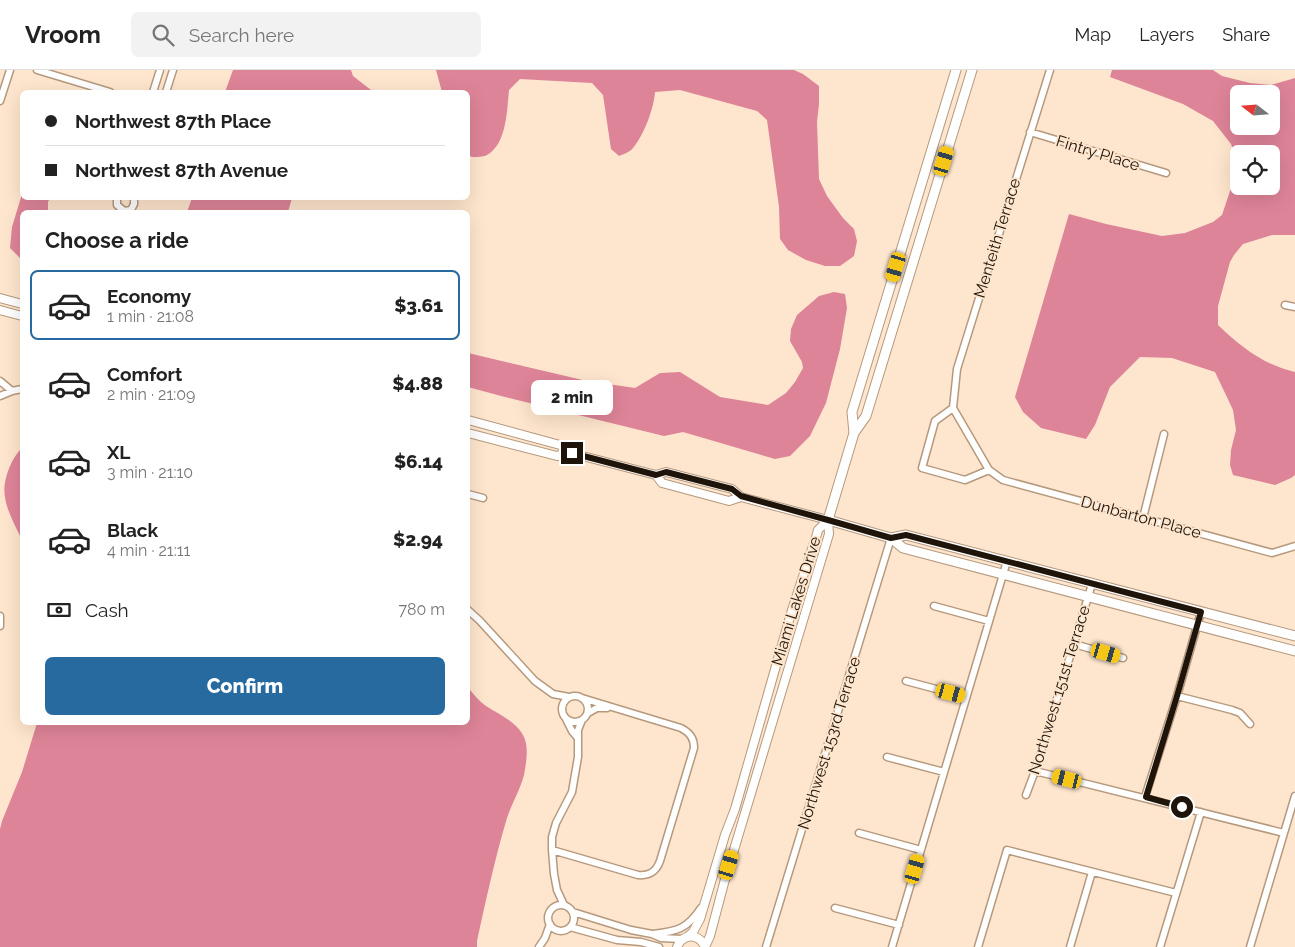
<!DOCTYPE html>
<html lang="en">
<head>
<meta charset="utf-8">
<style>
  :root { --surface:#fff; --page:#f2f2f2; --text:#222; --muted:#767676; --line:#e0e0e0; --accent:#266a9f }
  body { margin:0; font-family:Raleway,sans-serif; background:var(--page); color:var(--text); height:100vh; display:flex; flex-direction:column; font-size:19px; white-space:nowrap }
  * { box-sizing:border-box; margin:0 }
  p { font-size:16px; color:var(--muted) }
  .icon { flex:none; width:28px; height:28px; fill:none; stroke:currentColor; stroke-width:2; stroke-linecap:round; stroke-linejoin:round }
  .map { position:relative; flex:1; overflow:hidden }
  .sheet { position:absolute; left:20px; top:140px; width:450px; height:515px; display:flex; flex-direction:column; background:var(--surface); border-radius:8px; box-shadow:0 5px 20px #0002 }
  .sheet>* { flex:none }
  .top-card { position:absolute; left:20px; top:20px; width:450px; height:110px; border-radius:8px; box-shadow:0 5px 20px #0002; display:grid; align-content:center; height:110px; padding:0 25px; background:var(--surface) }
  .needle { width:32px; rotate:287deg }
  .controls { position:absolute; left:1230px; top:15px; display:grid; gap:10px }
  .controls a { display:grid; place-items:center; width:50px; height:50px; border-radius:8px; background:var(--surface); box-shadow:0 5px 20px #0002; font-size:25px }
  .end { position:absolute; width:22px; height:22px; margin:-11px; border:6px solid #1f1409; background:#fff; box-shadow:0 0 0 2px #fff }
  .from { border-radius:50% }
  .bubble { position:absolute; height:35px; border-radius:8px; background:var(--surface); box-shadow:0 5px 20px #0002; font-size:16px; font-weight:800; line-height:35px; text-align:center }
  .car { position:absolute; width:15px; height:30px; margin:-15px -8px; border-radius:6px; box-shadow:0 0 4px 1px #0007; background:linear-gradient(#f5c518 24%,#345 0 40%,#f5c518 0 76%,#345 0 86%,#f5c518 0) }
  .top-card b { display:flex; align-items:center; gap:18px; height:48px; font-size:19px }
  .top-card b+b { border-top:1px solid var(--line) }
  .top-card i { width:12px; height:12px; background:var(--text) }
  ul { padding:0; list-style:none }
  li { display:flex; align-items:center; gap:15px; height:70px; margin:0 10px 8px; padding:0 15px; border:2px solid transparent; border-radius:8px }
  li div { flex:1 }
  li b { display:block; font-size:19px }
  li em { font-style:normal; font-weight:800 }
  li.current { border-color:var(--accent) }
  li>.icon { width:45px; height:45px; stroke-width:1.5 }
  h2 { padding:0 25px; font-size:22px; line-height:60px }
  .pay { display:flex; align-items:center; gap:12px; height:55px; padding:0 25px; font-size:19px }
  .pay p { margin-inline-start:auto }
  .primary-button { display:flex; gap:10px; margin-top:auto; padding:10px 25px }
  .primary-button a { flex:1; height:58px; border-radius:8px; background:var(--accent); color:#fff; font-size:20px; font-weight:800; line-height:58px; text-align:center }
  header { display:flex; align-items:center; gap:30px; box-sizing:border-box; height:70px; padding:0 25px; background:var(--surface); border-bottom:1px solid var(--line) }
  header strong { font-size:24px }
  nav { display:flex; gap:28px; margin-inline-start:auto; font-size:18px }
  .search { width:350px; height:45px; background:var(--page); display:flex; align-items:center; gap:12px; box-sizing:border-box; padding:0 18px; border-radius:8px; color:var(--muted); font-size:19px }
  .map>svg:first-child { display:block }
</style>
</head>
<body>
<header>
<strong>Vroom</strong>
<div class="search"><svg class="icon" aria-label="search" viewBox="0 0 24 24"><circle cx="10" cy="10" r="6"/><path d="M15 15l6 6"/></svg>Search here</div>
<nav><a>Map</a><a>Layers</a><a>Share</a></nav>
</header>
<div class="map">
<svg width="1295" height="877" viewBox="0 0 1295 877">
  <rect width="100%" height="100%" fill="#fee5cd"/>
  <path fill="#de8498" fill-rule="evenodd" d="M 233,0 L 351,0 L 353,6 L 371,20 L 372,22 L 225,22 Z
    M 436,0 L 794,0 L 803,4 L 819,16 L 819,34 L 817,52 L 819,109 L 827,126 L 843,148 L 854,159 L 857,171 L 854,186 L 840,196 L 825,196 L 806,190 L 788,180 L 780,169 L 779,137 L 767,50 L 757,41 L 680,20 L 655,22 C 654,38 644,65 633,78 C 630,82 624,84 619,86 L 611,79 L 603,25 L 592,13 L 520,9 L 509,20 C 507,39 507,74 487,85 C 483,87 476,87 472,87 L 468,85 L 468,22 L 442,22 Z
    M 1112,0 L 1213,0 L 1222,6 L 1250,13 L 1271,15 L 1295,8 L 1295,165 L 1272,165 L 1243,174 L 1234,185 L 1230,192 L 1218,236 L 1218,255 C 1241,277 1264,295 1295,302 L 1295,405 L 1291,408 L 1275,415 L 1233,405 L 1230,395 L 1231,380 L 1236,360 L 1233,340 L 1215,302 L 1172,288 L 1140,287 L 1110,317 L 1095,355 L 1086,369 L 1041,358 L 1023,342 L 1015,327 L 1069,144 L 1106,154 L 1162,166 L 1185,163 L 1213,152 L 1222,145 L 1230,121 L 1237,92 L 1231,74 L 1213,51 L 1183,34 L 1110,7 ZM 1239,24 L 1271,24 L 1271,56 L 1239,56 ZM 1239,84 L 1271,84 L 1271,116 L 1239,116 Z
    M 22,124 L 22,128 L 50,128 L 48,132 L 48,142 L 22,142 L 22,190 L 10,178 L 12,157 Z
    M 192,128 L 292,128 L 288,142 L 187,142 Z
    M 834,222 L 845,224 L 847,238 L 840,279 L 826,333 L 810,366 L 790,386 L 775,389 L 683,362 L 664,366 L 501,326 L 468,317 L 468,283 L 587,311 L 635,318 L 660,303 L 680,302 L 720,327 L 768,335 L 786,323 L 795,312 L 803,298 L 802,292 L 790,271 L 791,259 L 797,245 L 819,226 Z
    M 22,378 L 22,470 C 16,457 7,442 5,427 C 2,412 11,388 22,378 Z
    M 468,617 C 473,624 479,631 486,636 C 500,645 517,652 524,667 C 529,678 526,694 524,705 C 520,720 512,733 507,748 C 495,788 486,830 477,871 L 477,877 L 0,877 L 0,759 L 2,751 L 22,702 L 37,653 L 468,652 Z"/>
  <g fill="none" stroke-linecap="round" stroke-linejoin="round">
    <defs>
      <path id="minor" d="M 37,0 L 110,22
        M 153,22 L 160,0
        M 166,22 L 173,0
        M 0,31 L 10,0
        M 1030,62 L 1166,103
        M 117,128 L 117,135 L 124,141 L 131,140 L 134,134 L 134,128
        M 1285,235 L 1295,237
        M 0,311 L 12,321
        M 0,326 L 12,321 L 22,319
        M 953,338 L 989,400 L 1003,410 L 1272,483 L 1295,476
        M 953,338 L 957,299 L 1050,0
        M 953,338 L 935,351 L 922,398 L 965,410 L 989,400
        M 468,424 L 483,428
        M 1143,448 L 1164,364
        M 934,536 L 989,551
        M 468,540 L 480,551 L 535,611 L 553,624 L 569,627
        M 0,546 L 0,556
        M 1074,574 L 1123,588
        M 906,611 L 966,627
        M562 639a13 13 0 1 1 26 0a13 13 0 1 1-26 0Z
        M 1177,626 L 1232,640 L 1240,643 L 1250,654
        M 588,643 L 597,638 L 607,638
        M 566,649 L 572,661 L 577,667
        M 887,687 L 944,702
        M 1035,701 L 1284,763
        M 1026,725 L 1035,701 L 1092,514
        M 1145,727 L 1177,626 L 1201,542
        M 859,763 L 921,780
        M 552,780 L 638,805 C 649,806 656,802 660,791 L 694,678 C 694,668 690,663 681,658 L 582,628
        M 564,835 L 557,820 L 554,804 L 552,780 L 552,767 L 556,753 L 572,722 L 578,687 L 578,660 L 582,650
        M548 848a13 13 0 1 1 26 0a13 13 0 1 1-26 0Z
        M 835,838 L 899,855
        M 573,842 L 631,860 L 652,864 L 661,868 L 682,869
        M 570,857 L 617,870 L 641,872 L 659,877
        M 653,864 C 678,861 687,859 701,838
        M 539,877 L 545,868 L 550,854
        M 766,877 L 891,468
        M 892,877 L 1007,491
        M 978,877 L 1007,780 L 1176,823
        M 1070,877 L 1092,802
        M 1160,877 L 1201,742
        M 1250,877 L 1295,726"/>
      <path id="tertiary" d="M 0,228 L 22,234
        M 0,240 L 22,246
        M 468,350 L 560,375 L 571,383 L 656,405 L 666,402 L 732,419 L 741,427 L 828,450
        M 468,363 L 557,386 L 571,383
        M 656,405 L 662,413 L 729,431 L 741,427
        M 687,867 L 693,862 L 700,849 L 725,765 L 735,739 L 792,540 L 817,464 L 818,460 L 828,450
        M 677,877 C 683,863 699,863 705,877
        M 705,877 L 710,866 L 724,813 L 829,464 L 828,450"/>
      <path id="secondary" d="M 972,0 L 866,346 L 854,363 L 828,450 L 891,468 L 903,478 L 1295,581
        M 854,363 L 852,342 L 956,0
        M 891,468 L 906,465 L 1295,566"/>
    </defs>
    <use href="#minor" stroke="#b6997d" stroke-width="9"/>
    <use href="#tertiary" stroke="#b6997d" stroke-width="10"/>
    <use href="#secondary" stroke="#b6997d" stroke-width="11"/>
    <use href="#minor" stroke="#fff" stroke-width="6"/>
    <use href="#tertiary" stroke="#fff" stroke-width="8"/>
    <use href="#secondary" stroke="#fff" stroke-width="9"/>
  </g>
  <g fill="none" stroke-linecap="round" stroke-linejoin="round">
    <path stroke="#1f1409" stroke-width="6" d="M 572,383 L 656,405 L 666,402 L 732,419 L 741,426 L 828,450 L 891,468 L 906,465 L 1201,542 L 1177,626 L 1146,727 L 1182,737"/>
  </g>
  <g text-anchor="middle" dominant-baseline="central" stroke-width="4" stroke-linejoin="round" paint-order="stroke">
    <g font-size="16" fill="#1f1409" stroke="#fee5cd">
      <text transform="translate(1098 83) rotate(17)">Fintry Place</text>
      <text transform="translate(997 168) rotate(-73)">Menteith Terrace</text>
      <text transform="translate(1141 447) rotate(15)">Dunbarton Place</text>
      <text transform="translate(796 531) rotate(-73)">Miami Lakes Drive</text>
      <text transform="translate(1059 620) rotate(-73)">Northwest 151st Terrace</text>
      <text transform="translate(829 673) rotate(-73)">Northwest 153rd Terrace</text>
    </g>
  </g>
</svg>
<div class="controls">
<a><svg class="needle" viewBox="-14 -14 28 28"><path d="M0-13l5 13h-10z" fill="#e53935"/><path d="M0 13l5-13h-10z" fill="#767676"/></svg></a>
<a><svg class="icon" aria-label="locate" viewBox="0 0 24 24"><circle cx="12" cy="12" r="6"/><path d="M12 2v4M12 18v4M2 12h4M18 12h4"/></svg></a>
</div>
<i class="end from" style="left:1182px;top:737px"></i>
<i class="end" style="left:572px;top:383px"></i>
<div class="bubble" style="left:531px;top:310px;width:82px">2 min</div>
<i class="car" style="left:944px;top:91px;rotate:17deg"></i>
<i class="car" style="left:896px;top:197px;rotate:197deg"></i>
<i class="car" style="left:1106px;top:583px;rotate:106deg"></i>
<i class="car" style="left:951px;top:623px;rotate:105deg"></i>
<i class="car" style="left:1067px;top:709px;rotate:284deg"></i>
<i class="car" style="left:729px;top:795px;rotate:17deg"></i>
<i class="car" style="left:915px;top:799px;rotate:16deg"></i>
<div class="top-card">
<b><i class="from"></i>Northwest 87th Place</b>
<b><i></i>Northwest 87th Avenue</b>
</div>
<section class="sheet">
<h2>Choose a ride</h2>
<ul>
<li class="current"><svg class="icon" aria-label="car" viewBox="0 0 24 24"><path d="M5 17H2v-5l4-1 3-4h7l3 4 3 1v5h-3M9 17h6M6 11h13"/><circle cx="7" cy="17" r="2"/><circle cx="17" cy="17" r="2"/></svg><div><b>Economy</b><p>1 min · 21:08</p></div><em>$3.61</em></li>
<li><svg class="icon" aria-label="car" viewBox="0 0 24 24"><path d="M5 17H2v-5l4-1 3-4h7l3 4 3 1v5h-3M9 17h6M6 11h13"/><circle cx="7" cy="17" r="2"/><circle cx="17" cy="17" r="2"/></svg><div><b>Comfort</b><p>2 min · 21:09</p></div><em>$4.88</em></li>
<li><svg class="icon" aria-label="car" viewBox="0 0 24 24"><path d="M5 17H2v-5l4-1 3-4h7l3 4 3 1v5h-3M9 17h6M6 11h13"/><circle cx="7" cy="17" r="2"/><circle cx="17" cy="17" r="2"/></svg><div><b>XL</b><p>3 min · 21:10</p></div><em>$6.14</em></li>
<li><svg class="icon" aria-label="car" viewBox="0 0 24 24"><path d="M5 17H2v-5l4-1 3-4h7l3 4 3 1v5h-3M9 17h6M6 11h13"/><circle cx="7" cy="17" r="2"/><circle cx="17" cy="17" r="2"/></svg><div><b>Black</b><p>4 min · 21:11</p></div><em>$2.94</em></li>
</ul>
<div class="pay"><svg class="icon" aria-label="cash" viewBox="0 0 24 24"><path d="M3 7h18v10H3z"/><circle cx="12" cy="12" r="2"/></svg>Cash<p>780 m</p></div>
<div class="primary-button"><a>Confirm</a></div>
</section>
</div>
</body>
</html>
